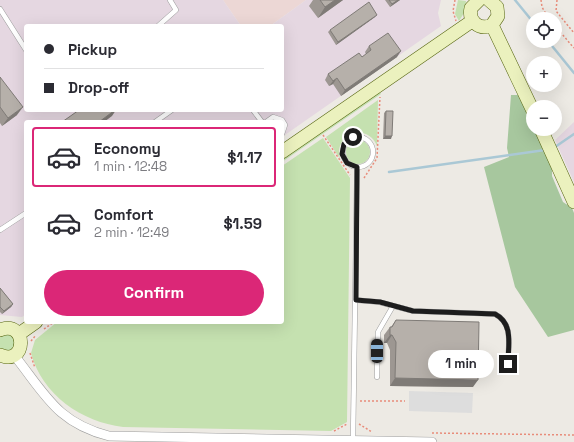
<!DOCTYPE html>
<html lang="en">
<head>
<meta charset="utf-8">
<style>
  :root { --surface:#fff; --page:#f2f2f3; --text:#2b2b33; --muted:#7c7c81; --line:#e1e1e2; --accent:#db2777 }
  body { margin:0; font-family:"Space Grotesk",sans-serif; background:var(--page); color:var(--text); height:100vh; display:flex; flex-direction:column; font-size:15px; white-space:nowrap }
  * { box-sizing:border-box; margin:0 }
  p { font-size:13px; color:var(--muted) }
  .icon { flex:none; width:22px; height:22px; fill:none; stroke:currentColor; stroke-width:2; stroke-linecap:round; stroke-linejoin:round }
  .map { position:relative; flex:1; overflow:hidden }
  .side { position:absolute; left:24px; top:120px; width:260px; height:204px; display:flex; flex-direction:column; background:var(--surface); border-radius:4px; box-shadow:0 4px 16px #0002 }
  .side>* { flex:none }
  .top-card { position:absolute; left:24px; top:24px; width:260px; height:88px; border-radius:4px; box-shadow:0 4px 16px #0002; display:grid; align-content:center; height:88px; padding:0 20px; background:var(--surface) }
  .tools { position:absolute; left:526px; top:12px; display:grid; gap:8px }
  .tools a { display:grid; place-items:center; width:36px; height:36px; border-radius:50%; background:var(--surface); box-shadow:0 4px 16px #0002; font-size:20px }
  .end { position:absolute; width:18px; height:18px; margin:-9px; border:5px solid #1d1d1d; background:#fff; box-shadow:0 0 0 2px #fff }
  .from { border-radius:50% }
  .bubble { position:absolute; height:28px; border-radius:14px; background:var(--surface); box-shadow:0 4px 16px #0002; font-size:13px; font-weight:700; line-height:28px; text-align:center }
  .car { position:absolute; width:12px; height:24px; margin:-12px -6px; border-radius:5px; box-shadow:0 0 3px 1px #0007; background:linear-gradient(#222 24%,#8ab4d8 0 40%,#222 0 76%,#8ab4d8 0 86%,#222 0) }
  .top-card b { display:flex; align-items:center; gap:14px; height:38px; font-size:15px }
  .top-card b+b { border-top:1px solid var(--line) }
  .top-card i { width:10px; height:10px; background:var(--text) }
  ul { padding:7px 0 0; list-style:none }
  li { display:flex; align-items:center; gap:12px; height:60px; margin:0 8px 6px; padding:0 12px; border:2px solid transparent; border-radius:4px }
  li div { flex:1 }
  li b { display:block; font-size:15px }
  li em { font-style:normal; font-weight:700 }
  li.current { border-color:var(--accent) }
  li>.icon { width:36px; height:36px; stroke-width:1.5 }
  .cta { display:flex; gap:8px; margin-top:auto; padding:8px 20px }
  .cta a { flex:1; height:46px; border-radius:24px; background:var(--accent); color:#fff; font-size:16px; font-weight:700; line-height:46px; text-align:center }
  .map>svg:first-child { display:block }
</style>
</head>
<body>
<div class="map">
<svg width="574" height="442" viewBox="0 0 574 442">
  <rect width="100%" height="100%" fill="#edeae4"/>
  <path fill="#ecd7d5" d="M 223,0 L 306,0 L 270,26 L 241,26 Z"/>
  <path fill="#e5d7e1" d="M 0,0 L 223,0 L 241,26 L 26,26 L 26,110 L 282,110 L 282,26 L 270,26 L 306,0 L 441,0 L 438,13 L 441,26 L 282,137 L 282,122 L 26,122 L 26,314 L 22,317 L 0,315 Z
    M 574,122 L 574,182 L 555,140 Z"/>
  <path fill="#c5e1b0" d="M 458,0 L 466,1 L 464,13 L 459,21 L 455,14 Z
    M 379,91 L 381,94 L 282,162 L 282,158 Z
    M 378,100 L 377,146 C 368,122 333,133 340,159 L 326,137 Z
    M 323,138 L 350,178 L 347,422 L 331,431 L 123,427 C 82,422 42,395 31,353 L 35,340 L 57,322 L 282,322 L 282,166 Z
    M346 152a12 12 0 1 1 24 0a12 12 0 1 1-24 0Z
    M 4,335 L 11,335 L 15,340 L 12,351 L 0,350 L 0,337 Z"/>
  <path fill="#a7c79e" d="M 511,95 L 522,95 L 533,120 L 533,129 L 537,129 L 552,164 L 552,176 L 563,202 L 572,208 L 574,213 L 574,330 L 548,337 L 515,287 L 484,167 L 509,157 L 507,148 Z"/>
  <path fill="#ddd" d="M 409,391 L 473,393 L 472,413 L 409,411 Z"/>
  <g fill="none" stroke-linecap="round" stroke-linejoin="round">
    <path stroke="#aac8d5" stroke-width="2.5" d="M 515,0 L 533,22
      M 548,41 L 574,73
      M 555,147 L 574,134
      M 389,172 L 545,150"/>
    <defs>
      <path id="service" d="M 0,9 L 26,50
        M 158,26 L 176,10 L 170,0
        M 253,110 L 262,122
        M 155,122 L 172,110
        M 266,122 L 273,117 L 282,120 L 285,125 L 282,134
        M343 152a15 15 0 1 1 30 0a15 15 0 1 1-30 0Z
        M 0,230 L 26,213
        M 355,300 L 379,302 L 413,311 L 495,314 C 514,324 508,345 508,364
        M 377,377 L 378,332 L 393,306
        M 353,441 L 357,167"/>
      <path id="minor" d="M 14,355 C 45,394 57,423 109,436 L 432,442"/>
      <path id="secondary" d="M 479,0 L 471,8 C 468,21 479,31 492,25 L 498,16 L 497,7 L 489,0
        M 492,25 L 533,111
        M 541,129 L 574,202
        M 282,152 L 472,21
        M 0,330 C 28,319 27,367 0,355
        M 19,334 L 36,322"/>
    </defs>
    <use href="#service" stroke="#9e9e9e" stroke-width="5.5"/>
    <use href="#minor" stroke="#9e9e9e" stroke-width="10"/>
    <use href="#secondary" stroke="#576612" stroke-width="14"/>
    <path stroke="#e88c7a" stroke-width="1.5" stroke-dasharray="2 2" stroke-linecap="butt" d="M 455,0 L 453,11 L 456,21
      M 541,0 L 542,7 L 549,19
      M 557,0 L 556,11 L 574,33
      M 555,26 L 574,48
      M 323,135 L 350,175
      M 364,178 L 377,158 L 380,97
      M 44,329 L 54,322
      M 31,341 L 36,335
      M 30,353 L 35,368
      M 360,401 L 405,401
      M 359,424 L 372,432
      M 334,431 L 347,424
      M 432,433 L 574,435"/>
    <use href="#service" stroke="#fff" stroke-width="4.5"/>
    <use href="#minor" stroke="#fff" stroke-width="9"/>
    <use href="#secondary" stroke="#ebf1be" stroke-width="13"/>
  </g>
  <path fill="#9d9792" d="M 313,0 L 343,0 L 318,18 L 309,6 Z
    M 385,0 L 400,0 L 390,7 Z
    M 375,17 L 336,45 L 328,32 L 330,30 Z
    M 369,46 L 397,57 L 341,96 L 333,84 L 329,86 L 325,80 L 328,74 L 362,57 L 366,54 L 365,52 Z
    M 0,77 L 17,115 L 2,126 L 0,123 Z
    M 386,111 L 391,139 L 383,139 L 384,113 Z
    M 0,288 L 13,304 L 11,307 L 2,314 L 0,312 Z
    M 396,320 L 473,387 L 390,386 L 390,350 L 387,343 L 384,343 L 384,335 L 390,327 L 391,327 Z"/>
  <path fill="#7f7b77" d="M 335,0 L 343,0 L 318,18 L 325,7 Z
    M 398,0 L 400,0 L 390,7 L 392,4 Z
    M 377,15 L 375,17 L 336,45 L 338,42 Z
    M 401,51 L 397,57 L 341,96 L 345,90 Z
    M 337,78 L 333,84 L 329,86 L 333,81 Z
    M 23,107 L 17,115 L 2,126 L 8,118 Z
    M 115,110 L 116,110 L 112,116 L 104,122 L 99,122 Z
    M 385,136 L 392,136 L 391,139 L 383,139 Z
    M 13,304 L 11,307 L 2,314 L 4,311 Z
    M 390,335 L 392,335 L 387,343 L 384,343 Z
    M 395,378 L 478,380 L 473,387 L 390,386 Z"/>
  <path fill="#b6b0aa" stroke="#7f7b77" d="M 320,0 L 335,0 L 325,7 Z
    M 389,0 L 398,0 L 392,4 Z
    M 369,2 L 377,15 L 338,42 L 330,30 Z
    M 388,33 L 401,51 L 345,90 L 337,78 L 333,81 L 328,74 L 359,53 L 362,57 L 371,50 L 369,46 Z
    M 0,77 L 23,107 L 8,118 L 0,107 Z
    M 79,110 L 115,110 L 99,122 L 62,122 Z
    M 386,111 L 393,111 L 392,136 L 385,136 Z
    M 0,288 L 13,304 L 4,311 L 0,307 Z
    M 396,320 L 479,322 L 478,380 L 395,378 L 396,342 L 392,335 L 390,335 L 390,327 L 392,327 Z"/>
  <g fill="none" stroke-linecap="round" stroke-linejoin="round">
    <path stroke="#1d1d1d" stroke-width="5" d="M 353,137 L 344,144 L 342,154 L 347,163 L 357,167 L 356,300 L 380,302 L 413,311 L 495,314 C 514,324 508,345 508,364"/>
  </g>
</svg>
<div class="tools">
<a><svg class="icon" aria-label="locate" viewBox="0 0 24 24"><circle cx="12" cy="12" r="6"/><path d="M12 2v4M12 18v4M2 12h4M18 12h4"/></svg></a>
<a>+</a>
<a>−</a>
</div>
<i class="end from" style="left:353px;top:137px"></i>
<i class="end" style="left:508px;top:364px"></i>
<div class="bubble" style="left:428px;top:350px;width:66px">1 min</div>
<i class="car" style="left:377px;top:351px;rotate:0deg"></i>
<div class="top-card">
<b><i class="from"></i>Pickup</b>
<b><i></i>Drop-off</b>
</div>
<section class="side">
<ul>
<li class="current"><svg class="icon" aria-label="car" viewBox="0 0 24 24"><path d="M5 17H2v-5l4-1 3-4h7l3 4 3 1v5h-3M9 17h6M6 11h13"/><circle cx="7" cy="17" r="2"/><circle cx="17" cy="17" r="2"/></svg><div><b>Economy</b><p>1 min · 12:48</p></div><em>$1.17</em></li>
<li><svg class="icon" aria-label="car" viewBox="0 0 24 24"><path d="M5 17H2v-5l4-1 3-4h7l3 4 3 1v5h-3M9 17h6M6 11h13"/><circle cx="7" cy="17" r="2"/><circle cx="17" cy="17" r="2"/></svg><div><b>Comfort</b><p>2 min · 12:49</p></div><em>$1.59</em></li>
</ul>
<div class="cta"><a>Confirm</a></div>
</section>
</div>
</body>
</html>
